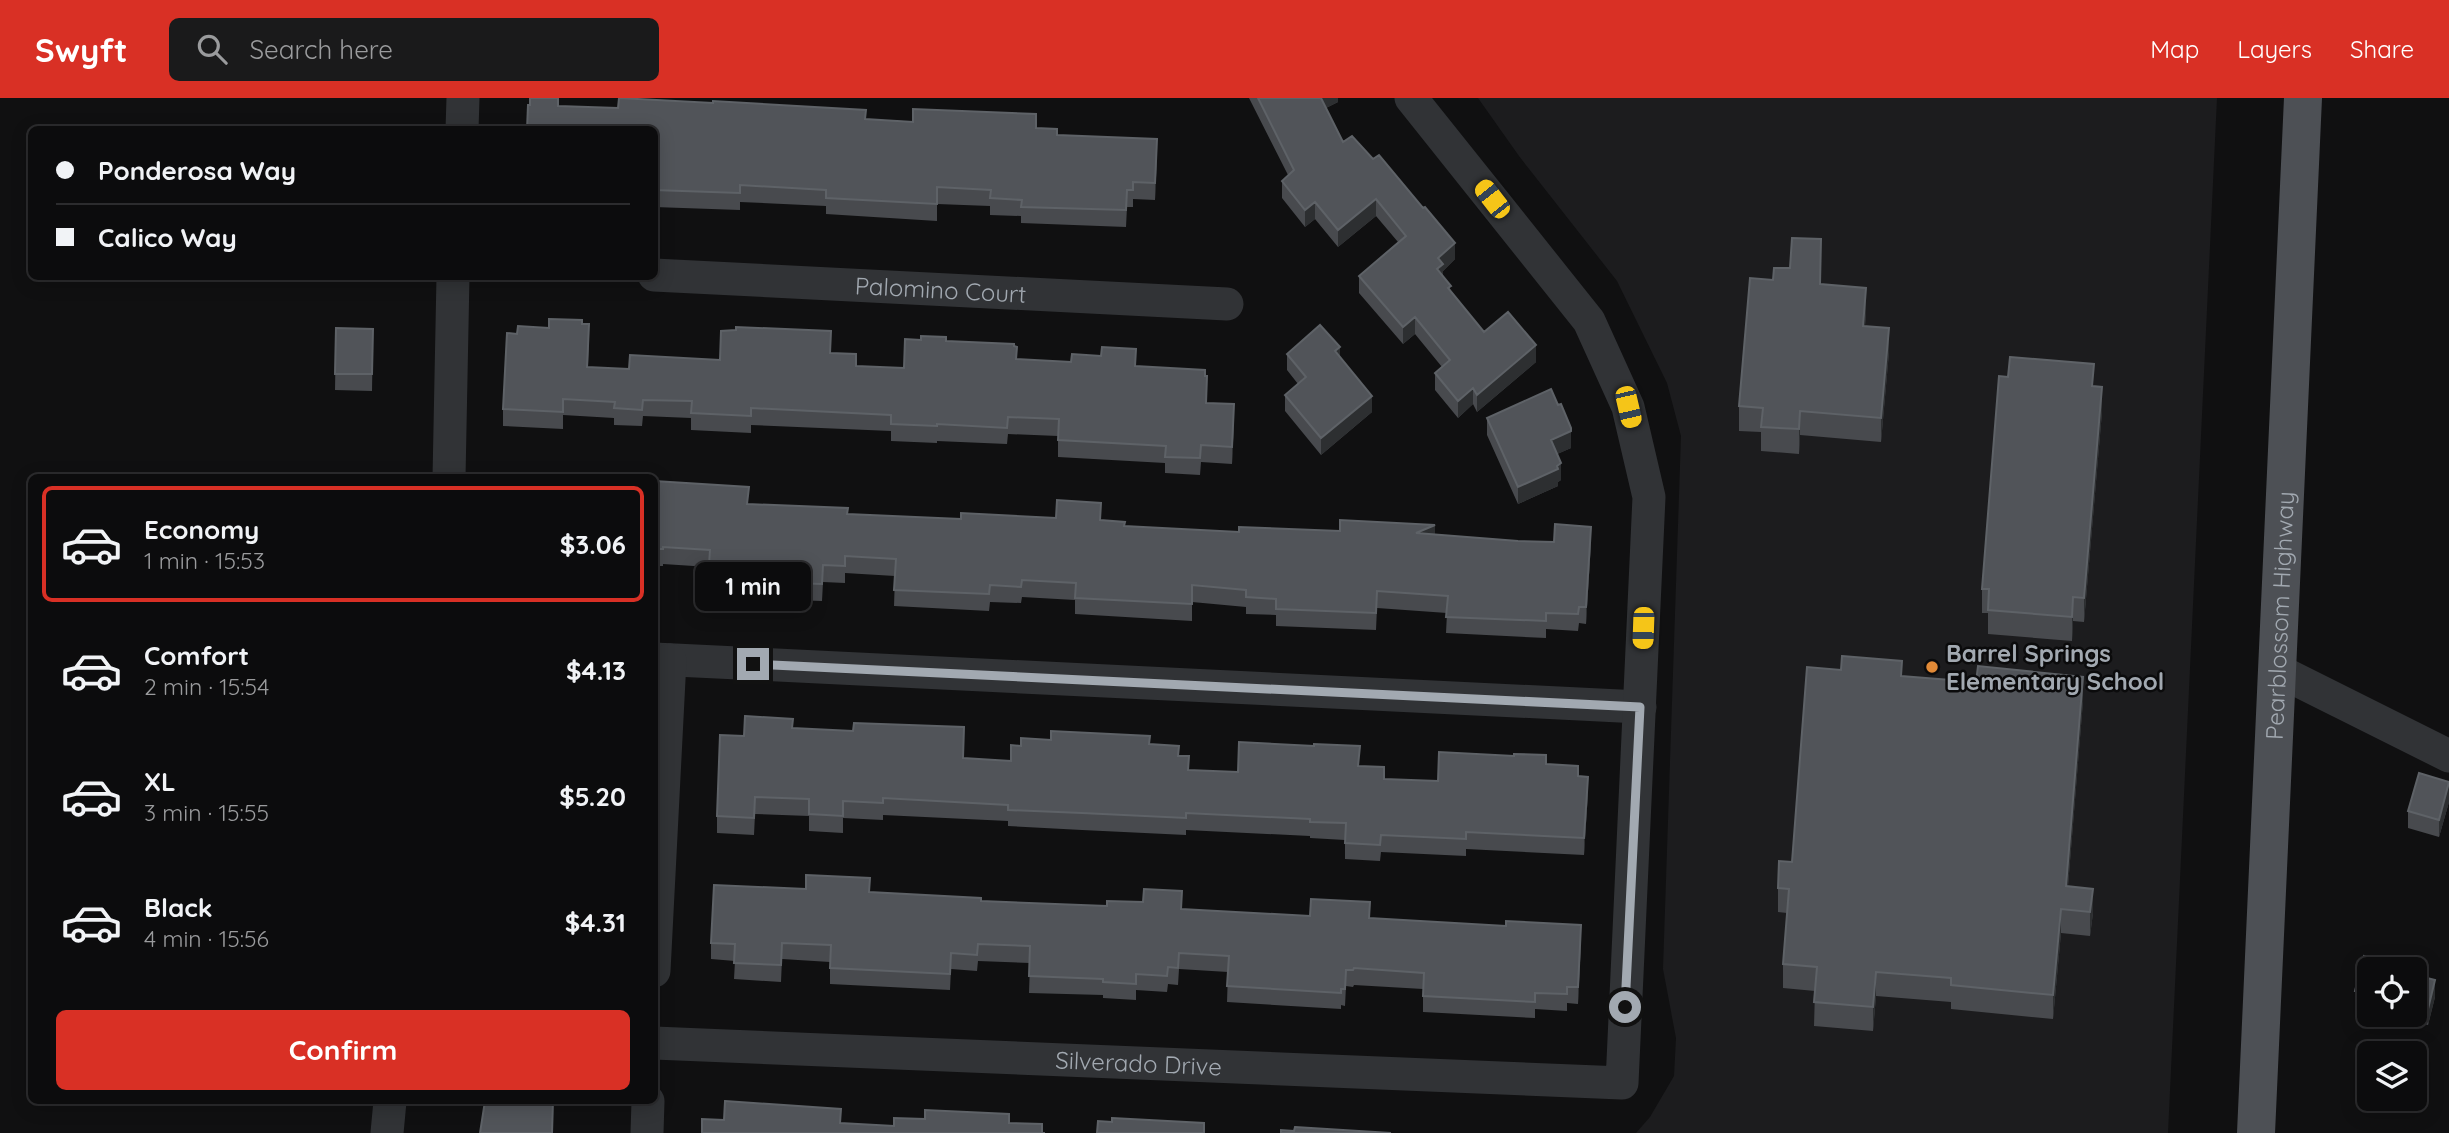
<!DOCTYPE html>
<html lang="en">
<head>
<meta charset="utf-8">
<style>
  :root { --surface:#0c0c0d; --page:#1a1a1b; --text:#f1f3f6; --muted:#9a9b9d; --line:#2c2c2e; --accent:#d93025 }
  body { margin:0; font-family:Quicksand,sans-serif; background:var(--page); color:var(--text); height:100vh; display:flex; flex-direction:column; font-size:26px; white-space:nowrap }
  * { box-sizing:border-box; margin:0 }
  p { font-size:23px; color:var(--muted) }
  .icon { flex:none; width:38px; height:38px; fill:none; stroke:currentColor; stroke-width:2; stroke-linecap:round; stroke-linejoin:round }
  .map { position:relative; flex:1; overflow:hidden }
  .side { position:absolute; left:28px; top:376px; width:630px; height:630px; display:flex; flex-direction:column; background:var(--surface); border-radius:10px; box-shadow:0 4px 18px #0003,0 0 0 2px var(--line) }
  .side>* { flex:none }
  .guide { position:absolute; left:28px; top:28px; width:630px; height:154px; border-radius:10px; box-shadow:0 4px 18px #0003,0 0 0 2px var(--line); display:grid; align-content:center; height:154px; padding:0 28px; background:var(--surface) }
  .controls { position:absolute; left:2357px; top:859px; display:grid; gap:14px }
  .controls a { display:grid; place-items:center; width:70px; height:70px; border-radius:10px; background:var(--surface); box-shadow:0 4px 18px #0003,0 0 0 2px var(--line); font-size:35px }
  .end { position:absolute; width:32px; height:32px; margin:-16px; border:9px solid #a2a9b1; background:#111; box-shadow:0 0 0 4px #111 }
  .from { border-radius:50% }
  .bubble { position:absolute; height:49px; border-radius:10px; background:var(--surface); box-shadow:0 4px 18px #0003,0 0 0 2px var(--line); font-size:23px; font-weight:700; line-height:49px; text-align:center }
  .car { position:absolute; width:21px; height:42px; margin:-21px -10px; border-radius:9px; box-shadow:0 0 5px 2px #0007; background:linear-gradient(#f5c518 24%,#345 0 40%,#f5c518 0 76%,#345 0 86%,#f5c518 0) }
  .guide b { display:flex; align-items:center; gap:24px; height:66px; font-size:26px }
  .guide b+b { border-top:2px solid var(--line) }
  .guide i { width:18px; height:18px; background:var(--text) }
  ul { padding:12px 0 0; list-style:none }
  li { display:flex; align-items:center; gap:21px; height:116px; margin:0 14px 10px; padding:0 14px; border:4px solid transparent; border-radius:10px }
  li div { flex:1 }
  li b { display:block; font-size:26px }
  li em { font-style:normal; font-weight:700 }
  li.active { border-color:var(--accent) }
  li>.icon { width:63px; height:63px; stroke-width:1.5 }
  .cta { display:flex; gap:14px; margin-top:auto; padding:14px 28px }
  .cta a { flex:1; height:80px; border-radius:10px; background:var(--accent); color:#fff; font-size:28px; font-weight:700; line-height:80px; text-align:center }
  header { display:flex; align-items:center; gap:42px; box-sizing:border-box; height:98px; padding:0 35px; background:var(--accent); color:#fff }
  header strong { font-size:33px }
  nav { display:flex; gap:38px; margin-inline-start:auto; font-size:24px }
  .search { width:490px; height:63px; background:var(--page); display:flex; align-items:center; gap:18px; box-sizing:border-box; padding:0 24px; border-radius:10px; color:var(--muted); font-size:26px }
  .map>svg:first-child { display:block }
</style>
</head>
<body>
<header>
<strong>Swyft</strong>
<div class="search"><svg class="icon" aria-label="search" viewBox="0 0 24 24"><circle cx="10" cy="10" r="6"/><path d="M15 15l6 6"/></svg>Search here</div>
<nav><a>Map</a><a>Layers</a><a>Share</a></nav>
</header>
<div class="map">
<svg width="2449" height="1035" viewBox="0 0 2449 1035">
  <rect width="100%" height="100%" fill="#101011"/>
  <path fill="#1c1c1e" d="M 1478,0 L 2217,0 L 2168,1035 L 1636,1035 L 1650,1019 L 1674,978 L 1676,940 L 1663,871 L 1681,338 L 1667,285 L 1617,183 L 1519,58 Z"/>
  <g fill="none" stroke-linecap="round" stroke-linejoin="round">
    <g stroke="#313336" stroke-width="33">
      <path d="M 462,32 L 463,0"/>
      <path id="s1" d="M 654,177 L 1227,206"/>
      <path d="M 449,380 L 453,178"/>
      <path d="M 654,561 L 1640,609"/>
      <path d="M 2277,572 L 2449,658"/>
      <path d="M 654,873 L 670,562"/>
      <path id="s2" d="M 654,945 L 1622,985 L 1649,399 L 1628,309 L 1589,223 L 1411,0"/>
      <path d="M 387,1035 L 390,1003"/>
      <path d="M 647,1035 L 648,1003"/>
    </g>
    <path stroke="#4d5055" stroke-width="38" id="s3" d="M 2256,1035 L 2303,0"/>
  </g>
  <path fill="#484a4e" d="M 1249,0 L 1338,0 L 1338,4 L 1326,10 L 1343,44 L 1455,161 L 1443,173 L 1443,178 L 1451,193 L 1484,234 L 1536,264 L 1477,314 L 1473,306 L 1458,320 L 1435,292 L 1435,275 L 1442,269 L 1415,236 L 1403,246 L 1359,195 L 1359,178 L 1398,144 L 1376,118 L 1338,149 L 1315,121 L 1305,129 L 1282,100 L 1282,83 L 1288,77 Z
    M 558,8 L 866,21 L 1036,30 L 1057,37 L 1157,58 L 1155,102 L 1133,101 L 1133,109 L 1127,109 L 1126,129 L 1021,125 L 1021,118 L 990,117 L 990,108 L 937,106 L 937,123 L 826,116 L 826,108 L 740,104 L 740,112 L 654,109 L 654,32 Z
    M 1821,186 L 1866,214 L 1865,228 L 1889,254 L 1881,344 L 1800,337 L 1799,356 L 1761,353 L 1761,334 L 1739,333 L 1739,308 Z
    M 582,226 L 589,243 L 588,269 L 629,271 L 720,262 L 831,255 L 856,268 L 904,270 L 946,243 L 1017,261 L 1136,268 L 1205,278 L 1207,305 L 1234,323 L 1232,366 L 1201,364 L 1200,377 L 1165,375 L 1165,365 L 1058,359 L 1058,338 L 1008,336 L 1007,346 L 937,343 L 937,345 L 891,343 L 891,333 L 751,327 L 751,335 L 691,332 L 691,320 L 643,318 L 642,328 L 614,327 L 614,320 L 563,317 L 563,331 L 503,328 L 503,311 L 517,236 Z
    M 336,230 L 373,231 L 372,293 L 335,292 Z
    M 1287,256 L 1340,259 L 1372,314 L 1321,357 L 1285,313 L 1285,297 L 1298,286 L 1287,272 Z
    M 2094,289 L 2102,314 L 2084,524 L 2073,523 L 2072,543 L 1988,536 L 1988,515 L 1982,515 L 1982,491 Z
    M 1487,320 L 1571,347 L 1571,350 L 1557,356 L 1561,382 L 1558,384 L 1558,388 L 1518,406 L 1487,337 Z
    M 654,383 L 749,406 L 848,416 L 961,421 L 1101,422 L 1125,428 L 1239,434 L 1435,437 L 1518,443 L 1591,445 L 1586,526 L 1579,525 L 1578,533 L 1546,531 L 1546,540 L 1446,535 L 1447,515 L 1377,510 L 1376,532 L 1276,528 L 1276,517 L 1246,516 L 1246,509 L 1192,504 L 1192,523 L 1075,516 L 1075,502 L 1022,499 L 1021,505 L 990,504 L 989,513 L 894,508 L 895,478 L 845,475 L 845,485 L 823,484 L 822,503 L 708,499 L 709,469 L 663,466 L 663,468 L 654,468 Z
    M 1902,579 L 2083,603 L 2068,788 L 2093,815 L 2090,838 L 2061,835 L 2053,921 L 1951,911 L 1951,904 L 1876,898 L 1873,933 L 1814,928 L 1815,893 L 1783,890 L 1783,866 L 1787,815 L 1778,814 L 1778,790 Z
    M 793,630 L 964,646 L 964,660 L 1011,663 L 1021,648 L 1150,646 L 1179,658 L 1189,672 L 1238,674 L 1359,668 L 1384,681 L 1438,683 L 1546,666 L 1578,678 L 1588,695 L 1584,757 L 1466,751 L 1466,758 L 1381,754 L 1380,763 L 1345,761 L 1345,742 L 1310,740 L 1310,738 L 1186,732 L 1186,737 L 1082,732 L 1008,728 L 1008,723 L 883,717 L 883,722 L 843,720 L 843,735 L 809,733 L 809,718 L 755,716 L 754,737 L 717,735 L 717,718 L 744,638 Z
    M 2449,684 L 2449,704 L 2439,739 L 2408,730 L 2408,713 Z
    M 870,794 L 981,803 L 1370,821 L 1581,844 L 1578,906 L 1567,905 L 1567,913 L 1535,911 L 1535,920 L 1423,914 L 1423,891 L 1354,887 L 1353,889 L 1346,888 L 1345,908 L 1341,907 L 1341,911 L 1227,904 L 1228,874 L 1179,871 L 1178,887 L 1168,886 L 1167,894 L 1136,892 L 1136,902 L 1103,900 L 1103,897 L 1029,895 L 1030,865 L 978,863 L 977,873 L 951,871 L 950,892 L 830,886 L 830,864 L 782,861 L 781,884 L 734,881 L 735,863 L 711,861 L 711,845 Z
    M 2364,858 L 2410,869 L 2410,872 L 2370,872 L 2370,913 L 2355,910 L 2355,893 Z
    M 2415,877 L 2435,899 L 2428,927 L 2385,917 L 2415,917 Z
    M 485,1003 L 574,1003 L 574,1006 L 553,1005 L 484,1011 Z"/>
  <path fill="#2d2f31" d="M 1320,0 L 1338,0 L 1338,4 L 1320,13 Z
    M 1157,41 L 1157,58 L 1155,102 L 1155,85 Z
    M 1376,101 L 1376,118 L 1338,149 L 1338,132 Z
    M 1315,104 L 1315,121 L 1305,129 L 1305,112 Z
    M 1455,145 L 1455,161 L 1443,173 L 1443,182 L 1437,187 L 1438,160 Z
    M 1866,190 L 1866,214 L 1863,252 L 1863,228 Z
    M 1415,219 L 1415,236 L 1403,246 L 1403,229 Z
    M 1889,230 L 1889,254 L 1881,344 L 1881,320 Z
    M 1536,247 L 1536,264 L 1477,314 L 1477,297 Z
    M 1340,249 L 1340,266 L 1335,253 Z
    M 2102,289 L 2102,314 L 2084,524 L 2084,500 Z
    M 1473,290 L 1473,306 L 1458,320 L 1458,303 Z
    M 1372,298 L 1372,314 L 1321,357 L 1321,340 Z
    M 1234,306 L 1234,323 L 1232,366 L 1232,349 Z
    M 1800,313 L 1800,337 L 1799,356 L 1799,331 Z
    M 1571,330 L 1571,350 L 1551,359 L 1551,342 Z
    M 1561,365 L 1561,382 L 1558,384 L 1558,388 L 1518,406 L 1518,389 Z
    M 1435,427 L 1435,443 L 1416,435 Z
    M 1591,429 L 1591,445 L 1586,526 L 1586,509 Z
    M 2073,499 L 2073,523 L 2072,543 L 2072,519 Z
    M 2083,579 L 2083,603 L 2066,812 L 2066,788 Z
    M 1588,679 L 1588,695 L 1584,757 L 1584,740 Z
    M 2449,687 L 2449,704 L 2439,739 L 2439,722 Z
    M 2093,791 L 2093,815 L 2090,838 L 2090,814 Z
    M 2061,811 L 2061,835 L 2053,921 L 2053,897 Z
    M 1581,827 L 1581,844 L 1578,906 L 1578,889 Z
    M 1876,874 L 1876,898 L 1873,933 L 1873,909 Z
    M 2435,882 L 2435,899 L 2428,927 L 2428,911 Z"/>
  <path fill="#515459" stroke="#5e6267" stroke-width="2" d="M 530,0 L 558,0 L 558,8 L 618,10 L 619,0 L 713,5 L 713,3 L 866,12 L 865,21 L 913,24 L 913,11 L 1036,16 L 1036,30 L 1057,31 L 1057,37 L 1157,41 L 1155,85 L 1133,84 L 1133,92 L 1127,92 L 1126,112 L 1021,109 L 1022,102 L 990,100 L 991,92 L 937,89 L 937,106 L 826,100 L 826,92 L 740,87 L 740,95 L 654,92 L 654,32 L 527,32 L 528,7 L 530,7 Z
    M 1258,0 L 1321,0 L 1343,44 L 1352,38 L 1373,61 L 1379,57 L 1423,110 L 1425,109 L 1455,145 L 1438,160 L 1443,166 L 1437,171 L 1451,188 L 1448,190 L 1484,234 L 1508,214 L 1536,247 L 1477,297 L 1473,290 L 1458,303 L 1435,275 L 1450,262 L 1415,219 L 1403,229 L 1359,178 L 1406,138 L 1376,101 L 1338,132 L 1315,104 L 1305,112 L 1282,83 L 1294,72 Z
    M 1792,140 L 1821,141 L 1820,186 L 1866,190 L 1863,228 L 1889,230 L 1881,320 L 1800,313 L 1799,331 L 1761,329 L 1763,310 L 1739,308 L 1750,180 L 1773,182 L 1774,170 L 1790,170 Z
    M 549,221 L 582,222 L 582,226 L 589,226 L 587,269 L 629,271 L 630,257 L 720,262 L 721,233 L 736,232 L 736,229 L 831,233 L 830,255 L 856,256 L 856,268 L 904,270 L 905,241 L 921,242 L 921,238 L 946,239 L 946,243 L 1014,246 L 1014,248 L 1017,249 L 1016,261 L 1071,264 L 1072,256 L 1101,258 L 1102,249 L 1136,251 L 1135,268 L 1205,272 L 1205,278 L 1207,278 L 1206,305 L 1234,306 L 1232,349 L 1201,347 L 1200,360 L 1165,359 L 1166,348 L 1058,342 L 1059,321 L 1008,319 L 1007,330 L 937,326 L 937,328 L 891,326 L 891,317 L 751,310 L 751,318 L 691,315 L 692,303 L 643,302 L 642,312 L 614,310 L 615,304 L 563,301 L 563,314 L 503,311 L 507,235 L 517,236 L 518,228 L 549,230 Z
    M 1320,227 L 1340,249 L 1335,253 L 1372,298 L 1321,340 L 1285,297 L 1306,279 L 1287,256 Z
    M 336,230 L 373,231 L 372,276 L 335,276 Z
    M 2010,259 L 2094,266 L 2092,288 L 2102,289 L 2084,500 L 2073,499 L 2072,519 L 1988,512 L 1989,491 L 1982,491 L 1999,278 L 2008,279 Z
    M 1551,291 L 1558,307 L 1561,306 L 1571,330 L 1571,333 L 1551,342 L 1561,365 L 1557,368 L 1558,371 L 1518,389 L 1487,320 Z
    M 654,383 L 749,389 L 747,406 L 848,410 L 847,416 L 961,421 L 961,415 L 1056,420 L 1057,402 L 1101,405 L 1100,422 L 1125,424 L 1124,428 L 1239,434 L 1239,429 L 1340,433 L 1340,422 L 1435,427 L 1416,435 L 1518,443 L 1554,444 L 1555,426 L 1591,429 L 1586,509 L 1579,509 L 1578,516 L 1546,515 L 1546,523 L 1446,519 L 1448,498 L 1377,493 L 1376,515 L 1276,511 L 1276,501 L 1246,499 L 1246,492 L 1192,487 L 1192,506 L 1075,500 L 1076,485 L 1022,482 L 1021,489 L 990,487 L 989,496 L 894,492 L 896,461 L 845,458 L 845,468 L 823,467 L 822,486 L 708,482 L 710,452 L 663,449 L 663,451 L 654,451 Z
    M 1842,558 L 1902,563 L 1901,578 L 1976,584 L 1978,568 L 2083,579 L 2066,788 L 2093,791 L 2090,814 L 2061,811 L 2053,897 L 1951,887 L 1951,880 L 1876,874 L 1873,909 L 1814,904 L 1817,869 L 1783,866 L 1789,791 L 1778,790 L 1779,763 L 1792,764 L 1807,569 L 1841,572 Z
    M 745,618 L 793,621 L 792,630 L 853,633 L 854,625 L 964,629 L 963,660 L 1011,663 L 1011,647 L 1021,648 L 1021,640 L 1051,642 L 1051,633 L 1150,638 L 1149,646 L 1179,648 L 1178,658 L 1189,658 L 1188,672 L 1238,674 L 1239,644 L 1314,648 L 1314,646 L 1360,648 L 1358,668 L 1384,669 L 1384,681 L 1438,683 L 1439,654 L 1514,658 L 1514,656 L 1546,657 L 1546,666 L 1578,668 L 1578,678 L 1588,679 L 1584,740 L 1466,734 L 1466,741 L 1381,737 L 1380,747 L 1345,745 L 1346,725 L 1310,724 L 1310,721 L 1186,715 L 1186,720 L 1082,715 L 1008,712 L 1008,707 L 883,700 L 883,705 L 843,703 L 843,718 L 809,716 L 809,701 L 755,699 L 754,720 L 717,718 L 720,637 L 744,638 Z
    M 2419,675 L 2449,684 L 2439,722 L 2408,713 Z
    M 806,777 L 870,780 L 869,794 L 981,800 L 981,803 L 1107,808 L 1107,803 L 1143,804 L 1144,791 L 1182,793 L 1181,811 L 1310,818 L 1311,801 L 1370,804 L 1369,820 L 1506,828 L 1506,823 L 1581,827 L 1578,889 L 1567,889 L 1567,896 L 1535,895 L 1535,904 L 1423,898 L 1424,875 L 1354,870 L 1353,872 L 1346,872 L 1345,891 L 1341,891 L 1341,895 L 1227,888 L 1229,858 L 1179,855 L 1178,870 L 1168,869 L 1167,878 L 1136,876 L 1136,886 L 1103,884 L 1103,881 L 1029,878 L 1030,848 L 978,846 L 977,857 L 951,855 L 950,876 L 830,870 L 831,847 L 782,845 L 781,867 L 734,865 L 735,846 L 711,845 L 714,787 L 806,791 Z
    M 2364,858 L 2410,869 L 2409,872 L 2370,872 L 2370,897 L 2355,893 Z
    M 2415,877 L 2435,882 L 2428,911 L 2415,908 Z
    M 485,1003 L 553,1003 L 552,1035 L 480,1035 Z
    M 725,1003 L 841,1011 L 840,1025 L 894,1028 L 894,1020 L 925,1021 L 925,1012 L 1009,1016 L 1009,1025 L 1042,1026 L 1042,1035 L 1045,1035 L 702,1035 L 702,1021 L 724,1022 Z
    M 1112,1020 L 1204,1025 L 1204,1035 L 1097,1035 L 1098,1023 L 1112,1024 Z
    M 1295,1029 L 1391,1035 L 1281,1035 L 1281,1032 L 1294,1033 Z"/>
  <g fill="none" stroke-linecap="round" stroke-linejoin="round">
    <path stroke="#a2a9b1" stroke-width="9" d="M 753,566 L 1640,609 L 1625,909"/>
  </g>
  <circle fill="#e28a37" stroke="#0b0b0c" stroke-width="2.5" cx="1932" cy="569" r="7"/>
  <g text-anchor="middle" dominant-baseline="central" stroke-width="5" stroke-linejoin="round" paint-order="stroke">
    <g font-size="24" fill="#a2a9b1" stroke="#0b0b0c">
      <text stroke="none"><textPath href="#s1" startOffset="287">Palomino Court</textPath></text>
      <text stroke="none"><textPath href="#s3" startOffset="518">Pearblossom Highway</textPath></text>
      <text stroke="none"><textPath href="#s2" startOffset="485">Silverado Drive</textPath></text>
    </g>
    <g font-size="24" font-weight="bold" fill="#a2a9b1" stroke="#0b0b0c" text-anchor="start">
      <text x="1946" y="555">Barrel Springs<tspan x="1946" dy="28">Elementary School</tspan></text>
    </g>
  </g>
</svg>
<div class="controls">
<a><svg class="icon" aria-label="locate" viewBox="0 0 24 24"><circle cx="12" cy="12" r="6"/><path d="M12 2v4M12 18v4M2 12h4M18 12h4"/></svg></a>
<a><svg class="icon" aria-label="layers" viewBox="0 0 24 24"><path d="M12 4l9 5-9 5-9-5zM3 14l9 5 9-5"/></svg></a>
</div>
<i class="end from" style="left:1625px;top:909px"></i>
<i class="end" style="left:753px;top:566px"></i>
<div class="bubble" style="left:695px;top:464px;width:116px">1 min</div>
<i class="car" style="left:1492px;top:101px;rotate:322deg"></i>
<i class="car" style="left:1628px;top:309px;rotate:167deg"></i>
<i class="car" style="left:1643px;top:530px;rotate:182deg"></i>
<div class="guide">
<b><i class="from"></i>Ponderosa Way</b>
<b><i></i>Calico Way</b>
</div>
<section class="side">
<ul>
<li class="active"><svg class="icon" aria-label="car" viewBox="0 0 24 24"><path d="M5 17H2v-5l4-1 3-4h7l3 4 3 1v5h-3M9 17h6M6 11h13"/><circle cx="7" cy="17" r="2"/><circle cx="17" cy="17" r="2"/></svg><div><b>Economy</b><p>1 min · 15:53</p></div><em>$3.06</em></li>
<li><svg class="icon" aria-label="car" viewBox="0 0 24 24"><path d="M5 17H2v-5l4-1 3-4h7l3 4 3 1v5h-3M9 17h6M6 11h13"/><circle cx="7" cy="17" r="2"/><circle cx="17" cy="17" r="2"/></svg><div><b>Comfort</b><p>2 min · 15:54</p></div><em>$4.13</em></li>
<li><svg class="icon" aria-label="car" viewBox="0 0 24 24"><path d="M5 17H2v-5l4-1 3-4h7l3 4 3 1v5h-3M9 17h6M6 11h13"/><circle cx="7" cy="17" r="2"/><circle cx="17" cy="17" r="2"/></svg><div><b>XL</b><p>3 min · 15:55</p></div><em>$5.20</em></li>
<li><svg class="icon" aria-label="car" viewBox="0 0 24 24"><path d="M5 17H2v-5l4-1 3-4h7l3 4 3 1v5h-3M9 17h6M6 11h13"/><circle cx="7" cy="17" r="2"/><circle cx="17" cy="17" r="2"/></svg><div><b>Black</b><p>4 min · 15:56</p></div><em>$4.31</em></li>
</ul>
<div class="cta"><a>Confirm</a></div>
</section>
</div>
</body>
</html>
